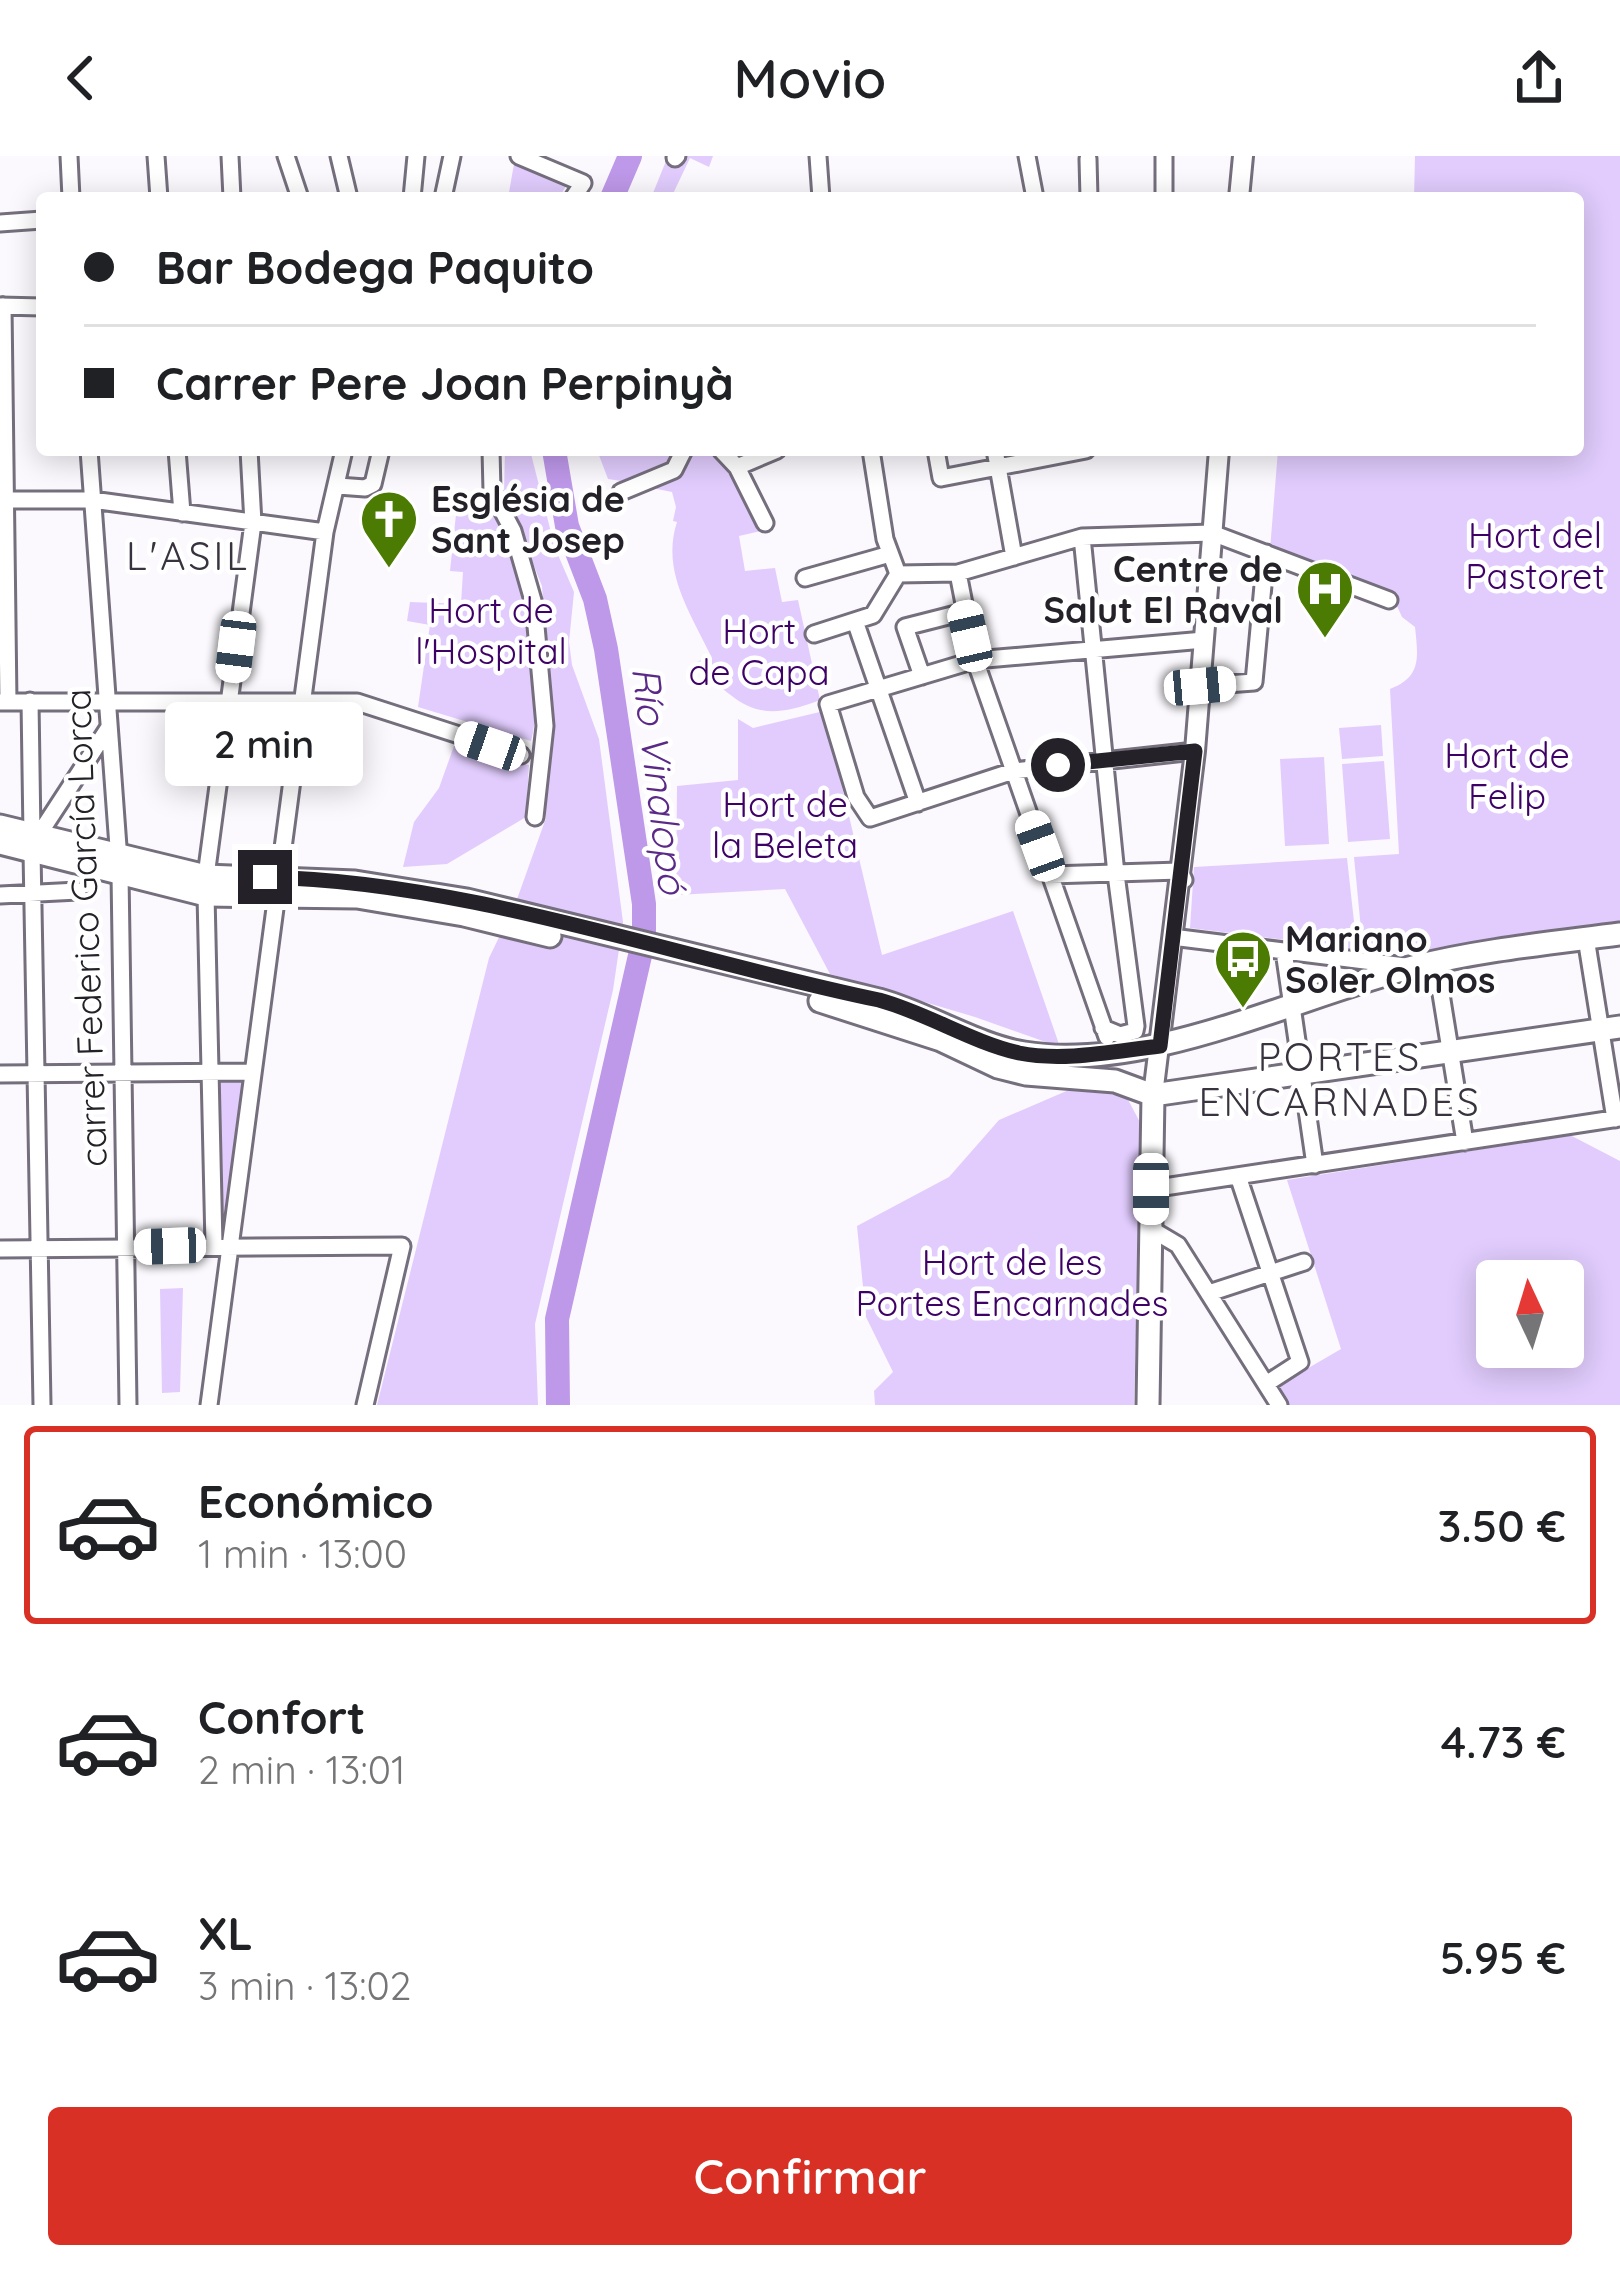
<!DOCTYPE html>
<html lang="es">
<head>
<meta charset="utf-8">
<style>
  :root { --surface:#fff; --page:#f2f2f2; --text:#202124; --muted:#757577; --line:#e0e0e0; --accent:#d93025 }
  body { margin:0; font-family:Quicksand,sans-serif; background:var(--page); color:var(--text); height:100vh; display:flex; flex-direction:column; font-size:45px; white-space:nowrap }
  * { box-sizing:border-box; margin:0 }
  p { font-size:39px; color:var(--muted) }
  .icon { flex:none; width:66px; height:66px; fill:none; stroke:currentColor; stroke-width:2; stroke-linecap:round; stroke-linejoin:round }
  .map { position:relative; height:1249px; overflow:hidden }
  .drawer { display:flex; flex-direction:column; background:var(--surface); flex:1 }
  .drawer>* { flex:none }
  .banner { position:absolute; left:36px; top:36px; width:1548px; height:264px; border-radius:12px; box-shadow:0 6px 30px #0003; display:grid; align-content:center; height:264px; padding:0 48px; background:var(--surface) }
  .needle { width:78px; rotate:356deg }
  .fabs { position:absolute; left:1476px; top:1104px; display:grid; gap:24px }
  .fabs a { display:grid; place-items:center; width:108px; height:108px; border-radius:12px; background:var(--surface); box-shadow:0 6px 30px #0003; font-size:60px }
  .end { position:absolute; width:54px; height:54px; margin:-27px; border:15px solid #242228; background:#fff; box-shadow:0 0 0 6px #fff }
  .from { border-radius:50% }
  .bubble { position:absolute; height:84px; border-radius:12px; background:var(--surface); box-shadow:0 6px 30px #0003; font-size:39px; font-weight:600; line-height:84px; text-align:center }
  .car { position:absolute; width:36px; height:72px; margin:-36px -18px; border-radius:15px; box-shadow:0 0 9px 3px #0007; background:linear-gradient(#fff 24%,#345 0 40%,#fff 0 76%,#345 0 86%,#fff 0) }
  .banner b { display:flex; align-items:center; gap:42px; height:114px; font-size:45px }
  .banner b+b { border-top:3px solid var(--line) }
  .banner i { width:30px; height:30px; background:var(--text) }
  ul { padding:21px 0 0; list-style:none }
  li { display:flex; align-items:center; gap:36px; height:198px; margin:0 24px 18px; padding:0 24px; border:6px solid transparent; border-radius:12px }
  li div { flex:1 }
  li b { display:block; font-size:45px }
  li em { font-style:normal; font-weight:600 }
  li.on { border-color:var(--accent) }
  li>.icon { width:108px; height:108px; stroke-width:1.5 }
  .cta { display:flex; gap:24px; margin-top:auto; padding:24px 48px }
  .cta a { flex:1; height:138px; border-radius:12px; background:var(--accent); color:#fff; font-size:48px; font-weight:600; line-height:138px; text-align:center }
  header { display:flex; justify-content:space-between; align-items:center; height:156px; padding:0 48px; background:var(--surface); font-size:54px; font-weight:600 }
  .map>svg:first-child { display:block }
</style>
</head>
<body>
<header><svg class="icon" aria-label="back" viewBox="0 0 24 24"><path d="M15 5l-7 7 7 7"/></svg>Movio<svg class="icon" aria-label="share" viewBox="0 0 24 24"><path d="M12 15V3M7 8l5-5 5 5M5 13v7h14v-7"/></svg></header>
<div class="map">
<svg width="1620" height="1249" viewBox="0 0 1620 1249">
  <rect width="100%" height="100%" fill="#fbf9fd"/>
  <path fill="#e1ccfd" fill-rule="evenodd" d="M 668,0 L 713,0 L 709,11 L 690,2 L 671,42 L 651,42 Z
    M 1415,0 L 1620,0 L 1620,765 L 1419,797 L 1363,794 L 1354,701 L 1399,698 L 1390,533 C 1422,521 1418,501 1415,471 L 1402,461 L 1391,437 L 1270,394 L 1278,294 L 1578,294 L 1578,42 L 1414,42 Z
    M 514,8 L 566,30 L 559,42 L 508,42 Z
    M 505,294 L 530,294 L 555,392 L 574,436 L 569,486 L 572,509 L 599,583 L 623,766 L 613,834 L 535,1168 L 538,1249 L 377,1249 L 489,802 L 516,746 L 546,662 L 542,628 L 552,565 L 542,430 L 504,335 Z
    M 597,294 L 632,294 L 635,300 L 647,294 L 675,294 L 664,314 L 628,326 L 608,323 Z
    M 687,294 C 736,294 746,336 765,374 L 739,380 L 745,415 L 775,412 L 782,446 L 798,444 L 820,544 C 755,569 742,550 694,507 L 711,500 C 690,456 661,415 677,366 L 673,365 L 676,351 L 672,336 L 652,332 L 633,337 L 664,327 L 684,312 Z
    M 457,349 L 489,349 C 526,383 545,539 531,585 L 418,551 L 430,469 L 407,465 L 410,446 L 461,448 L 463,416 L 450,415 Z
    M 824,555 L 882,799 L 1013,755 L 1060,891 L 975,861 L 830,818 L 785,733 L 676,739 L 677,630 L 738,624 L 738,563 L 753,572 Z
    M 1381,569 L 1383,600 L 1342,603 L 1339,572 Z
    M 454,590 L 529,609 L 526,661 L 447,708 L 403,711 L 414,666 L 439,632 Z
    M 1324,601 L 1329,688 L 1285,690 L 1280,603 Z
    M 1384,605 L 1390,683 L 1348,686 L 1342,608 Z
    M 1347,702 L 1357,793 L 1190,772 L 1194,711 Z
    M 245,923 L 220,1083 L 217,924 Z
    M 1085,927 L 1125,938 L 1142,970 L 1134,1249 L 875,1249 L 874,1235 L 893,1216 L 866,1161 L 857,1070 L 949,1021 L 999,964 Z
    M 1570,979 L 1620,1005 L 1620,1249 L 1285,1249 L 1274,1232 L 1341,1193 L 1287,1024 ZM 1497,1125 L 1563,1125 L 1563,1191 L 1497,1191 Z
    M 183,1132 L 180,1236 L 162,1237 L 160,1133 Z"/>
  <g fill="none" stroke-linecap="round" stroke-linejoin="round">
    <path stroke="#be98e9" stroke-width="24" d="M 612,42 L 630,0
      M 554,294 L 567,370 L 595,443 L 606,493 L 644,748 L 644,782 L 557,1163 L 558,1249"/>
    <defs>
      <path id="minor" d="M 69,0 L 71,42
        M 156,0 L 159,42
        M 230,0 L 232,42
        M 286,0 L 300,42
        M 339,0 L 349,42
        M 519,0 L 583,27 L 573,42
        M 818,0 L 821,42
        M 1027,0 L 1035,42
        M 675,2 L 677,0
        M 1088,3 L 1089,42
        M 412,42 L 416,0
        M 443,42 L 452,0
        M 1164,42 L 1164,0
        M 0,67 L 42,64
        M 0,150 L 42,151
        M 3,150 L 8,546
        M 89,294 L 120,718 L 128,1249
        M 177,294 L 182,357
        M 491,294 L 492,335 L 513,375 L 534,448 L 545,570 L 535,661
        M 721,294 L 737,311 L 765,367
        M 871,294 L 885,383 L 898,418
        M 936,294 L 941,322 L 1086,294
        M 995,294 L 1014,401
        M 737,311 L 777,294
        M 338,330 L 365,332 L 373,328 L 381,294
        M 621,336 L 674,314 L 684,294
        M 0,344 L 92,344 L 325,376
        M 1082,381 L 1116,718 L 1136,870 L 1135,875 L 1120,879 L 1103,872
        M 958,417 L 975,504 L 1107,881
        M 898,418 L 958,417 L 1082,381 L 1212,377 L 1389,444
        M 805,422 L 890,398
        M 855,465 L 918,647
        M 814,478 L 873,459 L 898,418
        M 922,520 L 905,471 L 964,456
        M 1200,530 L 1254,526 L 1266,397
        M 30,545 L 32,679
        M 0,546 L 357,546 L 521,599
        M 1195,595 L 1013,615 L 870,662 L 856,641 L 828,548 L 975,504 L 1204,484
        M 38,680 L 109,571
        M 32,696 L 42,1249
        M 1050,719 L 1180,715 L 1184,724
        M 206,720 L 253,367 L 249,294
        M 0,739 L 78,735
        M 206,739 L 214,1089
        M 1172,781 L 1405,810
        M 1586,782 L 1615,963
        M 1284,795 L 1315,1009
        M 1436,807 L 1465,986
        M 0,918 L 251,916
        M 1238,1020 L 1300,1206 L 1266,1228
        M 1151,1033 L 1620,962
        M 1151,1073 L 1178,1089 L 1279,1249
        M 0,1093 L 402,1090 L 365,1249
        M 1209,1137 L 1304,1106
        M 209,1249 L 325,376 L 344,294"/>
      <path id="tertiary" d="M 1239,42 L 1243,0
        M 1153,939 L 1195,595 L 1219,294"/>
      <path id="secondary" d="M 0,670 L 206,720 L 355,726 L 467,744 L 879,844 C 927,857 978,890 1024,897 C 1146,917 1295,841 1413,811 C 1480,794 1552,787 1620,778
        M 0,687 L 206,739 L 357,741 L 464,759 L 550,780
        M 820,845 L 941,884 L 998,911 L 1026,918 L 1115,925 L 1153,939 L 1620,871
        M 1148,1249 L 1153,939"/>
    </defs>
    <use href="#minor" stroke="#756f7d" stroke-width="21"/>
    <use href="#tertiary" stroke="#756f7d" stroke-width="24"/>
    <use href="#secondary" stroke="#756f7d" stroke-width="27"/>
    <use href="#minor" stroke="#fff" stroke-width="15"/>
    <use href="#tertiary" stroke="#fff" stroke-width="18"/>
    <use href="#secondary" stroke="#fff" stroke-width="21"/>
  </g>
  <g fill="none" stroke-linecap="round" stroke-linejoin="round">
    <path stroke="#242228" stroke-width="15" d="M 265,721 C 474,726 675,802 879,844 C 927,857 971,886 1019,897 C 1064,906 1115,895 1160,890 L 1195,595 L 1058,609"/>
  </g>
  <defs>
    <symbol id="church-pin" viewBox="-11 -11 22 30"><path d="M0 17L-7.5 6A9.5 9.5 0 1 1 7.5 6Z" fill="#4b7b02" stroke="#fff"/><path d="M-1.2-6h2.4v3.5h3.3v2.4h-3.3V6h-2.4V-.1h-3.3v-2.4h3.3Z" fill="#fff"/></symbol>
    <symbol id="hospital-pin" viewBox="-11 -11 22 30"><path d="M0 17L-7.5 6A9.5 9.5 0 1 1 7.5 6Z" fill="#4b7b02" stroke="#fff"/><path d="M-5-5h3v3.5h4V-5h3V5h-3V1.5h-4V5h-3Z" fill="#fff"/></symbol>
    <symbol id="bus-pin" viewBox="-11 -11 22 30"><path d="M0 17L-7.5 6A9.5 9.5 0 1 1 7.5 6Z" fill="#4b7b02" stroke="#fff"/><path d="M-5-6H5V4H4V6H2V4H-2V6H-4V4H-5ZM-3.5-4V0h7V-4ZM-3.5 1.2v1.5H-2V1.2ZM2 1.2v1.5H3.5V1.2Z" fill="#fff"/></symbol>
  </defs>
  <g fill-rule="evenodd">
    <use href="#church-pin" x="356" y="330" width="66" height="90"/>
    <use href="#hospital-pin" x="1292" y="400" width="66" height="90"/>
    <use href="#bus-pin" x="1210" y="770" width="66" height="90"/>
  </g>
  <g text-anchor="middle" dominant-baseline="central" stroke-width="9" stroke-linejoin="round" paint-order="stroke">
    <g font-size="36" font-weight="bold" fill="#242228" stroke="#fff" text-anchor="start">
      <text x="431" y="342">Església de<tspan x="431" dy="41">Sant Josep</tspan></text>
      <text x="1283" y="412" text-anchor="end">Centre de<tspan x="1283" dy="41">Salut El Raval</tspan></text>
      <text x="1285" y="782">Mariano<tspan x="1285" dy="41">Soler Olmos</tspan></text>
    </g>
    <g font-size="36" fill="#3e0166" stroke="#fff">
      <text x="1535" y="378">Hort del<tspan x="1535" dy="41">Pastoret</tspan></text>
      <text x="491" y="453">Hort de<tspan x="491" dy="41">l'Hospital</tspan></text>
      <text x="759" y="474">Hort<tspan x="759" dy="41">de Capa</tspan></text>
      <text x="1507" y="598">Hort de<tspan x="1507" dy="41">Felip</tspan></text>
      <text x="785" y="647">Hort de<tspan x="785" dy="41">la Beleta</tspan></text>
      <text x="1012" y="1105">Hort de les<tspan x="1012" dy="41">Portes Encarnades</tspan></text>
    </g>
    <g font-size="36" fill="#242228" stroke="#fff">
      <text transform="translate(85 772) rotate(-92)">carrer Federico García Lorca</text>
    </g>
    <g font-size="39" letter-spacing="3" fill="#38333f" stroke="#fff">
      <text x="188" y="399">L'ASIL</text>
      <text x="1340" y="900">PORTES<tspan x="1340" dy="45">ENCARNADES</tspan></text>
    </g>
    <g font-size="39" font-style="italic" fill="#5b2987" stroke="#fff">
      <text transform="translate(660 624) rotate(83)">Río Vinalopó</text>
    </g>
  </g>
</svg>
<div class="fabs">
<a><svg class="needle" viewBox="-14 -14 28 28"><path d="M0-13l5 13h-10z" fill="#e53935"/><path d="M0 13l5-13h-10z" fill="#757577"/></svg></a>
</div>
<i class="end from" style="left:1058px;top:609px"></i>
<i class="end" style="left:265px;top:721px"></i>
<div class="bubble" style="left:165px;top:546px;width:198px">2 min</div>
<i class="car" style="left:970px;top:480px;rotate:347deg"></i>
<i class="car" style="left:236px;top:491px;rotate:187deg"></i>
<i class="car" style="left:1200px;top:530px;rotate:85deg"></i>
<i class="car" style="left:490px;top:590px;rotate:289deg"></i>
<i class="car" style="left:1040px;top:690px;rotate:340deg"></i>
<i class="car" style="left:1151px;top:1033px;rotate:180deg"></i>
<i class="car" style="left:170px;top:1090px;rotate:268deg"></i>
<div class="banner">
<b><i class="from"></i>Bar Bodega Paquito</b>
<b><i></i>Carrer Pere Joan Perpinyà</b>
</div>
</div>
<section class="drawer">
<ul>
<li class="on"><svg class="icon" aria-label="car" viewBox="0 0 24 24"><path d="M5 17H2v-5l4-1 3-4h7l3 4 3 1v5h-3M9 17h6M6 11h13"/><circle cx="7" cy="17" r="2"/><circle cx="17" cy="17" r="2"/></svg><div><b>Económico</b><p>1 min · 13:00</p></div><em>3.50 €</em></li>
<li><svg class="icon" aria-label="car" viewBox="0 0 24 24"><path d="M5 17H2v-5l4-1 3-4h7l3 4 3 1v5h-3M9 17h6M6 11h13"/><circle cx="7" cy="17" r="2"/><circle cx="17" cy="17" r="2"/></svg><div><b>Confort</b><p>2 min · 13:01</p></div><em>4.73 €</em></li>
<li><svg class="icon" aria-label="car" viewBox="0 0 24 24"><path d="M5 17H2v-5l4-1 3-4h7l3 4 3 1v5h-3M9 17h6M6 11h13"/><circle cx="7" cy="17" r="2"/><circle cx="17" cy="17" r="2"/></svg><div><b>XL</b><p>3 min · 13:02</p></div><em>5.95 €</em></li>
</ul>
<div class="cta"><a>Confirmar</a></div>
</section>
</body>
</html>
